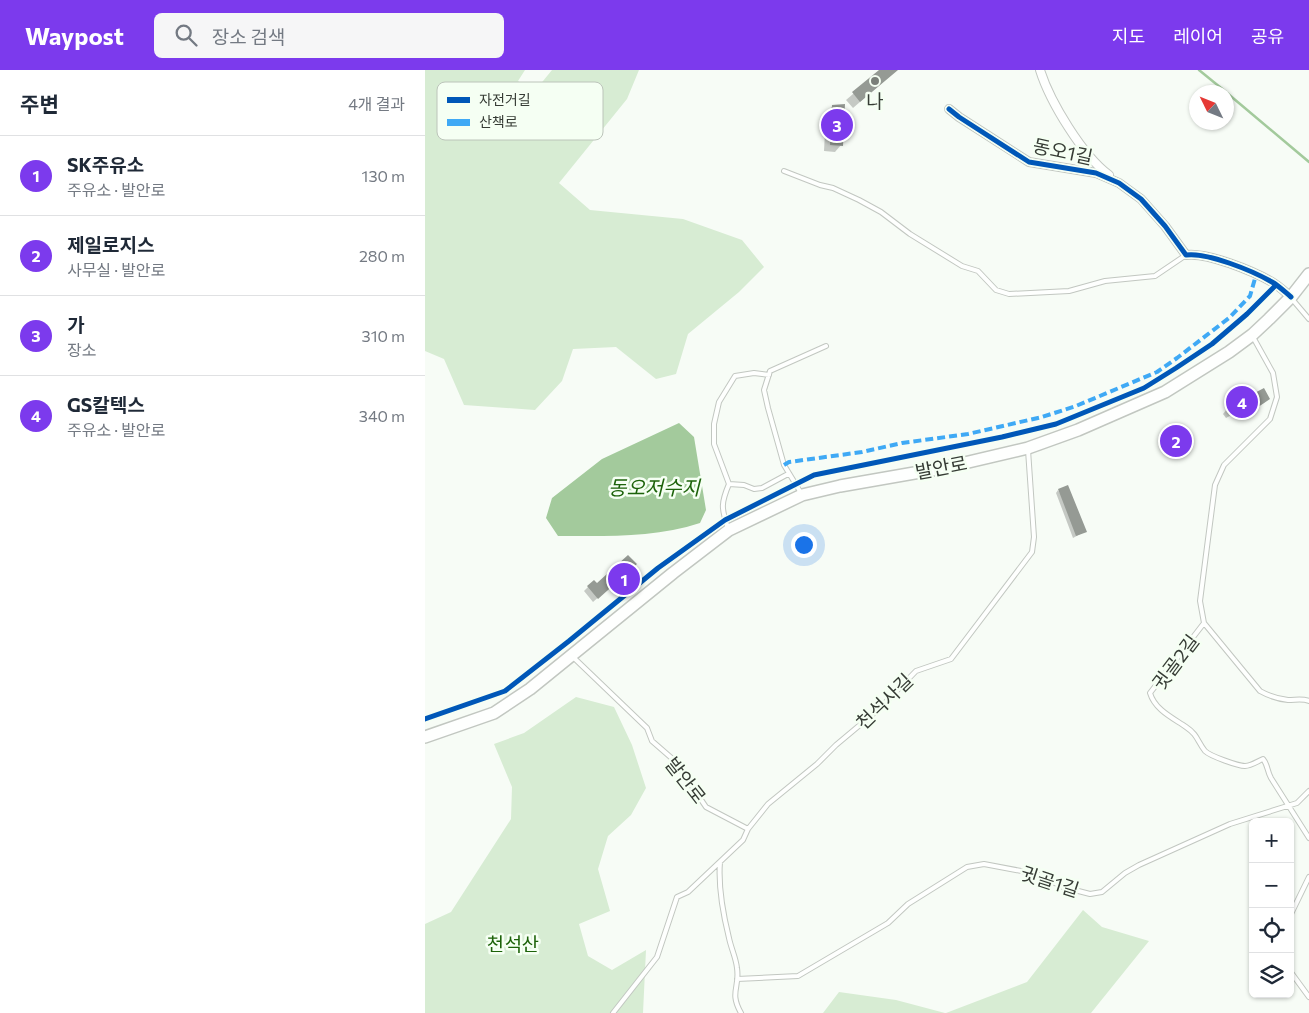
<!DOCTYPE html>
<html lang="ko">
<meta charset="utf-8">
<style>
:root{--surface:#fff;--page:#f6f6f7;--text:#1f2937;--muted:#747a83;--line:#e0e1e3;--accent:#7c3aed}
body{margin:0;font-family:Commissioner,"Noto Sans KR",sans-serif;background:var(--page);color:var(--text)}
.controls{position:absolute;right:15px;bottom:15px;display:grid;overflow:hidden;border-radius:8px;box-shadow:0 1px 4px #0004}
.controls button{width:45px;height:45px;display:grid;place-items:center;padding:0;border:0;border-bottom:1px solid var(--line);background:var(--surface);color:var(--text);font:25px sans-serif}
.compass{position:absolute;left:764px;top:15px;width:45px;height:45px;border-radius:50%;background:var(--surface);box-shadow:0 1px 4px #0004;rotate:313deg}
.you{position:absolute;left:378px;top:474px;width:18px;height:18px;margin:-12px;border:4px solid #fff;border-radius:50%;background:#1a73e8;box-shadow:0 0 0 8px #1a73e833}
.badge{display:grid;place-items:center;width:32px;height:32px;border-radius:50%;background:var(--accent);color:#fff;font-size:16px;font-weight:700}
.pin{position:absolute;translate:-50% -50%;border:2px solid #fff;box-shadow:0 1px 5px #0006}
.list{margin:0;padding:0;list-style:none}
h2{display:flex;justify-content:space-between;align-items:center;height:65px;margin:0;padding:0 20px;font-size:21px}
h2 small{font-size:16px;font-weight:400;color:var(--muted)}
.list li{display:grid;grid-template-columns:32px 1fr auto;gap:15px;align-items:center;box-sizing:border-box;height:80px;padding:0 20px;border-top:1px solid var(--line)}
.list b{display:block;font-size:19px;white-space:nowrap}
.list p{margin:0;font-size:16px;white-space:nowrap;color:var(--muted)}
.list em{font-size:16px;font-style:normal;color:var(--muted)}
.icon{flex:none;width:28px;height:28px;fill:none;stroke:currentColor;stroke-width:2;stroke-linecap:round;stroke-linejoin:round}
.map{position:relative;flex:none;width:884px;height:943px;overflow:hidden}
header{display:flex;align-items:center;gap:30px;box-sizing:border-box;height:70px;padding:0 25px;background:var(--accent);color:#fff}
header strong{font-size:24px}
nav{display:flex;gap:28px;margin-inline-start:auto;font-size:18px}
.search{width:350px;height:45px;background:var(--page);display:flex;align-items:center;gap:12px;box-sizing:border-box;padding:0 18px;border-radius:8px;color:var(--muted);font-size:19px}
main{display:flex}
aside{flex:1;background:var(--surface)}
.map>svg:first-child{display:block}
.green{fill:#d7ecd3}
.water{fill:#a3ca9c}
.shadow{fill:#0003}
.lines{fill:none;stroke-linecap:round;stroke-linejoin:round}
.stream{stroke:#a3ca9c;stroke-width:2.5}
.building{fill:#959a94}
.lane-casing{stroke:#c2c7c1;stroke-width:6}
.street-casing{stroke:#c2c7c1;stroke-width:10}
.primary-casing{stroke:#c2c7c1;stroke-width:14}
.lane{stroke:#fefffe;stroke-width:4}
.street{stroke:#fefffe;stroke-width:8}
.primary{stroke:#fefffe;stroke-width:11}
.quiet{stroke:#3fa9f5;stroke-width:4;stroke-dasharray:8 4;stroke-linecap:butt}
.cycleway-casing{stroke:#f5fff3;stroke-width:8}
.cycleway{stroke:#0057b8;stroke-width:5}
.poi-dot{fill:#7a7f79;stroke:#f5fff3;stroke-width:2}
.labels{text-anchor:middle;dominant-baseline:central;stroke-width:5;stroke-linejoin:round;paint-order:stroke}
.poi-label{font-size:19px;fill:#363c35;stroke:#f5fff3}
.street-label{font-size:19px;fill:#363c35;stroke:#f5fff3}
.park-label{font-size:19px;fill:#1c6209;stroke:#f5fff3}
.water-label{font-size:20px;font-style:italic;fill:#1d630b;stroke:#f5fff3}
.key{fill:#f5fff3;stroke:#bcc4ba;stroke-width:1}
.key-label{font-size:14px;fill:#363c35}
</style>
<header>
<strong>Waypost</strong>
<div class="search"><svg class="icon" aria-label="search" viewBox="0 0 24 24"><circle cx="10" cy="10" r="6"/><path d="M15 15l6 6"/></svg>장소 검색</div>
<nav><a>지도</a><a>레이어</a><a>공유</a></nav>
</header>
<main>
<aside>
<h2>주변<small>4개 결과</small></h2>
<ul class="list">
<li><span class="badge">1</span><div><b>SK주유소</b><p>주유소 · 발안로</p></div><em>130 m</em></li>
<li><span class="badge">2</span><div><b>제일로지스</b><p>사무실 · 발안로</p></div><em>280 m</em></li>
<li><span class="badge">3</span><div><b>가</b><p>장소</p></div><em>310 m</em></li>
<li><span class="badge">4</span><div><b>GS칼텍스</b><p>주유소 · 발안로</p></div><em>340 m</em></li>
</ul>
</aside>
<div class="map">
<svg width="884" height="943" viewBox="0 0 884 943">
<rect width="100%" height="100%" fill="#f7fcf6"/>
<path class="green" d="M0,0H100L93,11L109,22L127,0H214L202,29L134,113L165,140L258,149L317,170L339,197L314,222L263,264L251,304L231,309L191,277L148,279L137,311L110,340L39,335L19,289L0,281Z
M151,627L189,637L207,675L221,718L206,745L183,766L173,799L185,841L154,854L163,886L187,900L221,880L218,943H0V854L26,842L86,749L87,717L69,674L99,663Z
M658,840L677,857L724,871L666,943H521L602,912Z
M414,922L471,930L520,943H398Z"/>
<path class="water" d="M254,353L269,367L281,440L275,453C230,468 181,466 133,466L121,448L127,428L177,389Z"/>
<path class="shadow" d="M456,0H472L428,38L421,30Z
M408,36L416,75L410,82L399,81L401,42Z
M838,320L844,329L839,333L828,340L825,335L801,348L798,344L802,339Z
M633,420L661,461L648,468L631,423Z
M206,498L168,532L159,521L163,517L172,515Z"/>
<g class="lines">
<path class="stream" d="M774,0L801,22
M802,23L884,92"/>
</g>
<path class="building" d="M454,0H473L435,32L427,22Z
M420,34L418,76L405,75L407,35Z
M839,318L845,329L833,337L830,332L805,345L801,338Z
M643,415L662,462L651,466L633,419Z
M203,485L212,494L173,529L162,516L169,510L172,513Z"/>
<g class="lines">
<defs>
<path id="lane" d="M359,101L395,115L408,118L434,130L456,142L485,164L537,196L553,201L571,220L584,224L644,221L680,211L730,206L761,185
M867,229L884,249
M828,267L848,303L852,327L845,349L799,395L790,415L775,531L779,553L725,623C730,640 748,648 761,657C773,665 772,671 780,681C785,686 813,696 820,696C826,696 833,691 838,689C843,695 842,701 846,708L884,768
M304,414L319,415L329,419L337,418L363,404
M376,423L359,395L343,338L339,320L345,301L401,276
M303,458C296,438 296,433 304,414L289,374V354L294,332L310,306L329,303L344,305
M779,553L835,621C844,626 853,629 863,630C871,630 877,628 884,631
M148,587L222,658L227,671L250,691L281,737L323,759
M295,792C293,817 298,844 304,868C306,878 311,888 312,898C315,918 304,922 316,943
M865,846L884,807
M865,901L884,927
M312,909L373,906L463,853L483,834L542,797L559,794L612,804L638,817L665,824L677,822L700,803L714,795L805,754L872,733L884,721
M188,943L232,887L252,827L263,822L318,770L323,759L343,734L392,694L411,675L454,639L491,601L526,589L607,482L609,467L603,380"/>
<path id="street" d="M615,0C625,32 658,86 684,105
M524,39L534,47L604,92L671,103L694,113L716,129L740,156L761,185C782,182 828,201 847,212C854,216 860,222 866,227"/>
<path id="primary" d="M0,667L69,643L105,619L248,503L304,460L377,425L415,416L518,398L603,378L653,360L740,322L804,282L827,265L844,249L866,227L884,204"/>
</defs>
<use href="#lane" class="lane-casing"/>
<use href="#street" class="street-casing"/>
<use href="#primary" class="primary-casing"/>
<use href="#lane" class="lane"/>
<use href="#street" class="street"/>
<use href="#primary" class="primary"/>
<path class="quiet" d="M359,395L364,392L437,382L477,373L543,364L617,347L651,336L732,302L752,288L804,248L825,226L831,205"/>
<defs>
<path id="cycleway" d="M524,39L534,47L604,92L671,103L694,113L716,129L740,156L761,185C782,182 828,201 847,212C854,216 860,222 866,227
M0,649L80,621L144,571L233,498L300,450L389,405L577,367L631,354L719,318L751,298L787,274L822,244L851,215"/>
</defs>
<use href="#cycleway" class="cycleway-casing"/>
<use href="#cycleway" class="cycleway"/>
</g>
<circle class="poi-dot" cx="450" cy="11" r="5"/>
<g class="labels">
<g class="poi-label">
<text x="450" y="30">나</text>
</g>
<g class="street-label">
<text transform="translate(638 81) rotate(12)">동오1길</text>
<text transform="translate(516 397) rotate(-11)">발안로</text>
<text transform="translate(750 592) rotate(-53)">귓골2길</text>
<text transform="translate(459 631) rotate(-44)">천석사길</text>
<text transform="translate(261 710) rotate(52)">발안로</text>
<text transform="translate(625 811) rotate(18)">귓골1길</text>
</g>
<g class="park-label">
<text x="88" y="873">천석산</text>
</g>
<g class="water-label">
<text x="229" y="417">동오저수지</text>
</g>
</g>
<rect x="12" y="12" width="166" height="58" rx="8" class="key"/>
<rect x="22" y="27" width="23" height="6" fill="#0057b8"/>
<rect x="22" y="49" width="23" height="7" fill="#3fa9f5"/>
<g class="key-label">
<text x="54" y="35">자전거길</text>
<text x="54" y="57">산책로</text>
</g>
</svg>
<div class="controls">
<button>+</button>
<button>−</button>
<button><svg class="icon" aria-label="locate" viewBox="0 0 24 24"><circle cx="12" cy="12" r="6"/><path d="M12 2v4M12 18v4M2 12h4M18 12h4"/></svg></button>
<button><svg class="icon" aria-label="layers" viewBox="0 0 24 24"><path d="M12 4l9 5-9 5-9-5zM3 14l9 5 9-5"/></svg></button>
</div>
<svg class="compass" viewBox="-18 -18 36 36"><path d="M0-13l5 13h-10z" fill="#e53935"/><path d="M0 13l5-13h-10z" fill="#747a83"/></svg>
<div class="you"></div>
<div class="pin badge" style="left:199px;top:509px">1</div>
<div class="pin badge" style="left:751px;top:371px">2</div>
<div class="pin badge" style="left:412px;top:55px">3</div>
<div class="pin badge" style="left:817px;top:332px">4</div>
</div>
</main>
